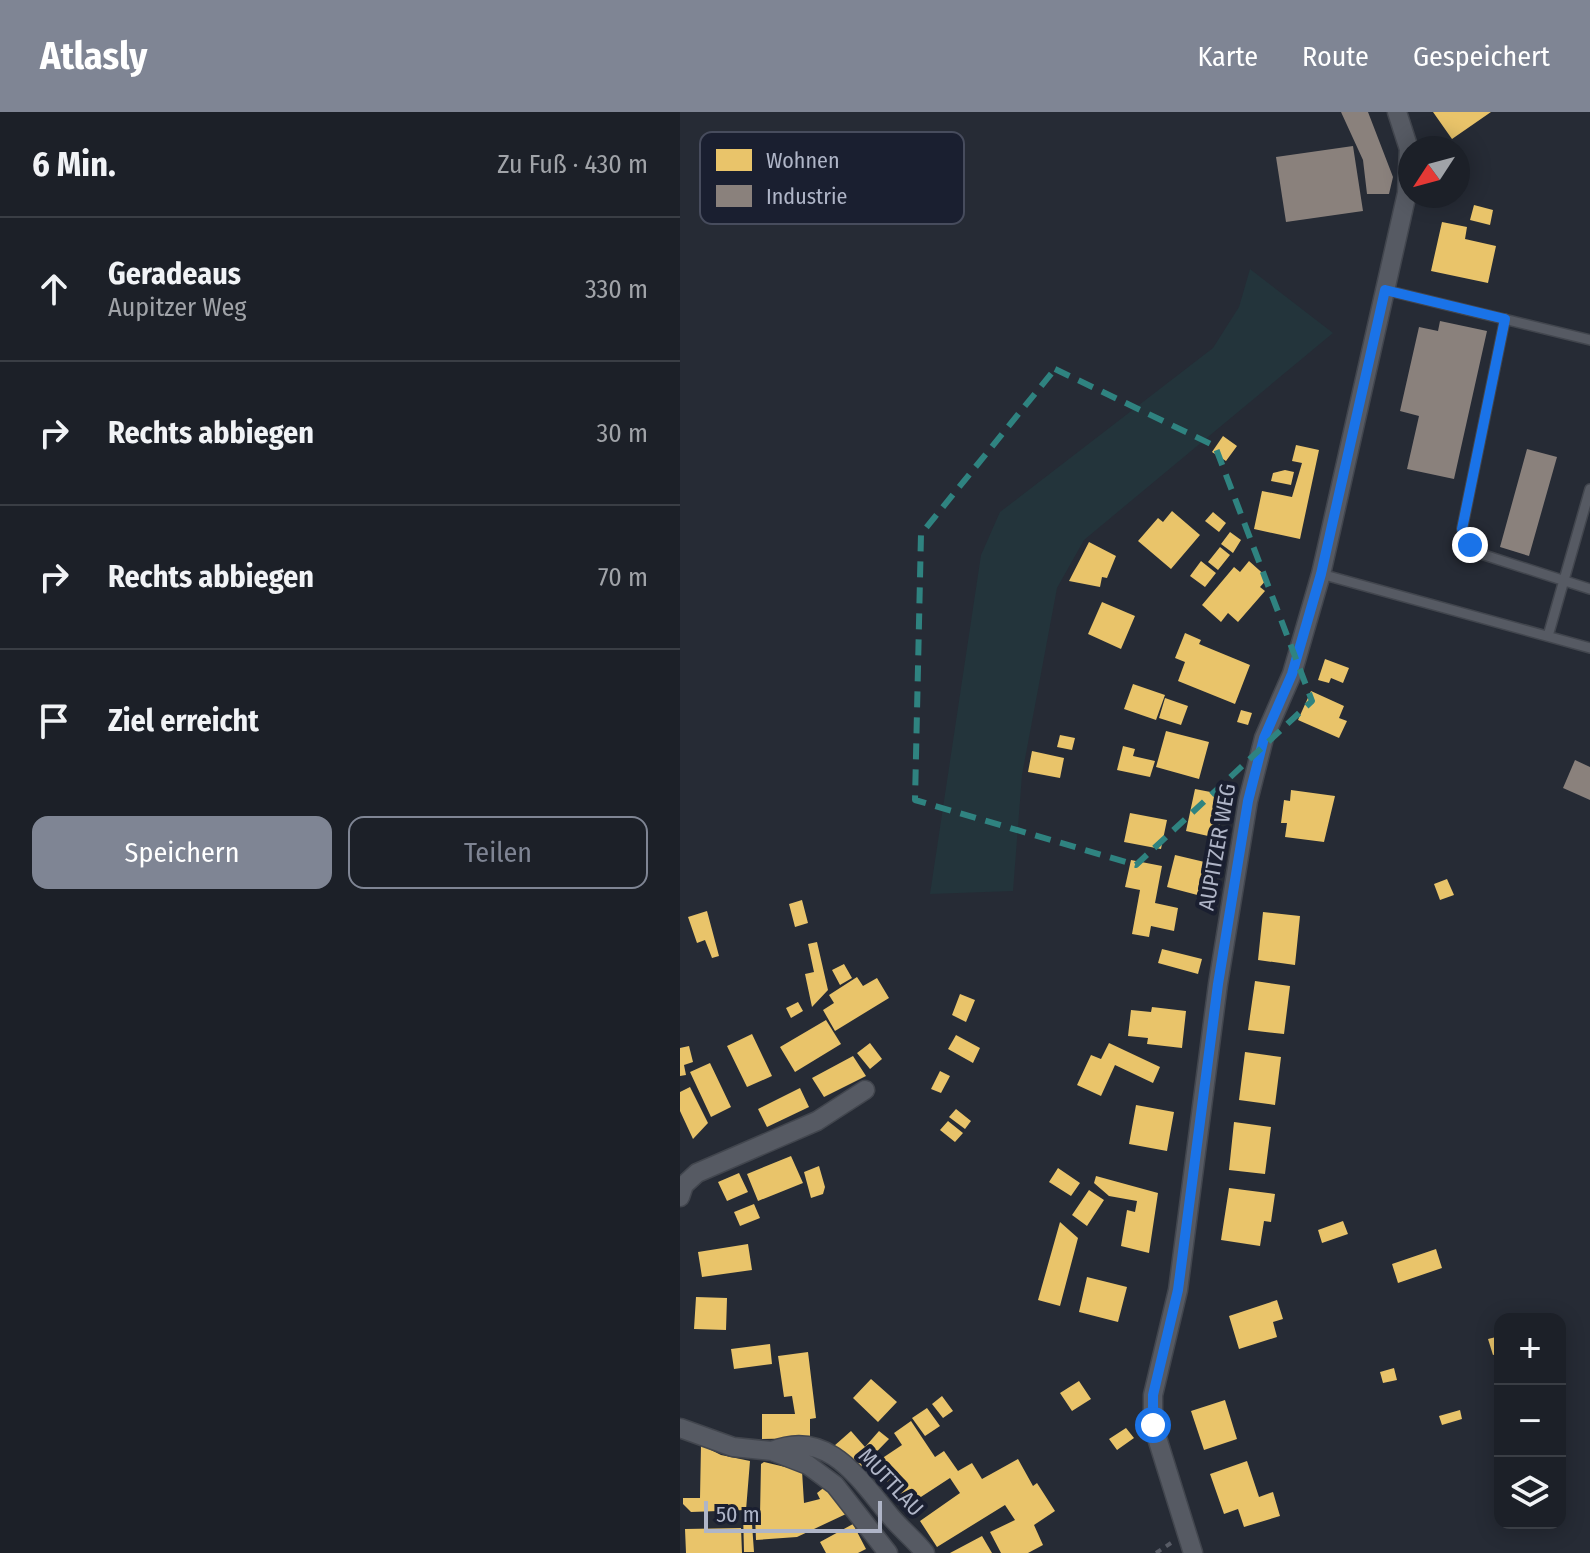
<!DOCTYPE html>
<html lang="de">
<meta charset="utf-8">
<style>
:root{--surface:#1c2028;--page:#292d34;--text:#f1f3f6;--muted:#a0a3a8;--line:#3a3e45;--accent:#7f8594}
body{margin:0;font-family:"Fira Sans Condensed",sans-serif;background:var(--page);color:var(--text)}
.controls{position:absolute;right:24px;bottom:24px;display:grid;overflow:hidden;border-radius:16px;box-shadow:0 4px 20px #0003}
.controls button{width:72px;height:72px;display:grid;place-items:center;padding:0;border:0;border-bottom:2px solid var(--line);background:var(--surface);color:var(--text);font:40px sans-serif}
.compass{position:absolute;left:718px;top:24px;width:72px;height:72px;border-radius:50%;background:var(--surface);box-shadow:0 4px 20px #0003;rotate:234deg}
.scale{position:absolute;left:24px;bottom:20px;width:178px;box-sizing:border-box;padding-left:8px;border:4px solid #afb5c7;border-top:0;font-size:22px;line-height:28px;white-space:nowrap;color:#afb5c7;-webkit-text-stroke:6px #1a1f30;paint-order:stroke}
.stop{position:absolute;width:24px;height:24px;margin:-18px;border:6px solid #1a73e8;border-radius:50%;background:#fff}
.stop.end{background:#1a73e8;border-color:#fff;box-shadow:0 2px 8px #0008}
.list{margin:0;padding:0;list-style:none}
h2{display:flex;justify-content:space-between;align-items:center;height:104px;margin:0;padding:0 32px;font-size:34px}
h2 small{font-size:26px;font-weight:400;color:var(--muted)}
.list li{display:grid;grid-template-columns:52px 1fr auto;gap:24px;align-items:center;box-sizing:border-box;height:144px;padding:0 32px;border-top:2px solid var(--line)}
.list b{display:block;font-size:30px;white-space:nowrap}
.list p{margin:0;font-size:26px;white-space:nowrap;color:var(--muted)}
.list em{font-size:26px;font-style:normal;color:var(--muted)}
.actions{display:flex;gap:16px;padding:24px 32px}
.actions a{flex:1;padding:18px 0;border:2px solid var(--accent);border-radius:16px;text-align:center;font-size:28px;color:var(--accent)}
.actions .main{background:var(--accent);color:#fff}
.icon{flex:none;width:44px;height:44px;fill:none;stroke:currentColor;stroke-width:2;stroke-linecap:round;stroke-linejoin:round}
.map{position:relative;flex:none;width:910px;height:1441px;overflow:hidden}
header{display:flex;align-items:center;gap:48px;box-sizing:border-box;height:112px;padding:0 40px;background:var(--accent);color:#fff}
header strong{font-size:38px}
nav{display:flex;gap:44px;margin-inline-start:auto;font-size:28px}
main{display:flex}
aside{flex:1;background:var(--surface)}
.map>svg:first-child{display:block}
.green{fill:#23343b}
.homes{fill:#e9c46a}
.industry{fill:#8a817c}
.lines{fill:none;stroke-linecap:round;stroke-linejoin:round}
.lane-casing{stroke:#42464e;stroke-width:12}
.street-casing{stroke:#42464e;stroke-width:21}
.path{stroke:#585c66;stroke-width:4;stroke-dasharray:6 6;stroke-linecap:butt}
.lane{stroke:#565a63;stroke-width:9}
.street{stroke:#565a63;stroke-width:18}
.route{stroke:#1a73e8;stroke-width:10}
.marked{fill:none;stroke:#2f8380;stroke-width:6;stroke-dasharray:16 10;stroke-linejoin:round}
.labels{text-anchor:middle;dominant-baseline:central;stroke-width:8;stroke-linejoin:round;paint-order:stroke}
.street-label{font-size:22px;fill:#afb5c7;stroke:#1a1f30}
.key{fill:#1a1f30;stroke:#474c5d;stroke-width:2}
.key-label{font-size:22px;fill:#afb5c7}
</style>
<header>
<strong>Atlasly</strong>
<nav><a>Karte</a><a>Route</a><a>Gespeichert</a></nav>
</header>
<main>
<aside>
<h2>6 Min.<small>Zu Fuß · 430 m</small></h2>
<ul class="list">
<li><svg class="icon" aria-label="ahead" viewBox="0 0 24 24"><path d="M12 20V5M6 11l6-6 6 6"/></svg><div><b>Geradeaus</b><p>Aupitzer Weg</p></div><em>330 m</em></li>
<li><svg class="icon" aria-label="right" viewBox="0 0 24 24"><path d="M7 20v-9h11M14 6l5 5-5 5"/></svg><div><b>Rechts abbiegen</b></div><em>30 m</em></li>
<li><svg class="icon" aria-label="right" viewBox="0 0 24 24"><path d="M7 20v-9h11M14 6l5 5-5 5"/></svg><div><b>Rechts abbiegen</b></div><em>70 m</em></li>
<li><svg class="icon" aria-label="arrive" viewBox="0 0 24 24"><path d="M6 21V4h12l-3 4 3 4H6"/></svg><div><b>Ziel erreicht</b></div></li>
</ul>
<div class="actions"><a class="main">Speichern</a><a>Teilen</a></div>
</aside>
<div class="map">
<svg width="910" height="1441" viewBox="0 0 910 1441">
<rect width="100%" height="100%" fill="#262b35"/>
<path class="green" d="M570,157L653,221L404,428L377,476L342,663L333,779L250,782L301,443L320,400L533,236L559,195Z"/>
<path class="homes" d="M753,0H811L772,27Z
M794,93L813,98L810,113L790,108Z
M762,110L787,115L785,127L816,134L808,171L751,159Z
M543,324L557,334L546,349L532,340Z
M616,333L639,338L620,427L574,417L582,379L612,385L622,351L612,349Z
M605,358L614,360L611,373L591,369L593,361Z
M492,399L520,423L491,457L458,429L478,406L483,410Z
M533,400L546,411L539,420L525,409Z
M550,420L561,428L553,441L541,432Z
M409,430L436,444L427,466L422,465L420,475L389,469Z
M540,435L550,443L538,458L528,450Z
M521,449L536,461L525,475L510,464Z
M569,449L588,466L580,475L585,479L558,510L548,501L541,510L522,493L554,455L560,460Z
M422,490L455,504L441,537L408,522Z
M505,521L521,528L519,532L570,553L555,592L498,569L505,550L495,546Z
M645,547L669,556L663,571L651,566L649,571L638,568Z
M453,572L485,583L476,608L444,597Z
M631,579L664,594L659,606L667,609L659,626L618,608Z
M485,586L508,594L501,613L479,606Z
M561,598L572,601L568,613L557,610Z
M486,619L529,630L519,667L476,655Z
M380,623L395,626L392,638L377,635Z
M443,634L455,637L453,644L475,649L470,665L437,658Z
M352,639L384,646L380,666L348,660Z
M515,677L546,683L537,726L506,719Z
M611,678L655,684L644,730L605,725L607,711H601L604,688L610,689Z
M450,701L487,708L481,737L444,730Z
M495,743L533,752L525,785L487,775Z
M451,748L482,754L475,791L498,796L494,819L471,814L469,825L452,822L460,778L445,775Z
M767,767L774,783L760,788L754,772Z
M122,788L128,811L115,815L109,792Z
M27,799L39,844L32,846L25,828L17,831L8,805Z
M583,800L620,804L615,853L578,848Z
M137,830L148,878L132,895L125,862L134,860L128,832Z
M482,837L522,847L518,862L478,851Z
M164,852L172,866L160,873L152,858Z
M177,865L183,874L197,866L209,886L155,919L143,898L154,891L149,883Z
M575,869L610,874L604,922L568,918Z
M280,882L295,888L286,910L272,903Z
M118,890L123,899L111,906L106,896Z
M472,895L506,899L502,936L467,932L468,926L448,924L451,898L471,900Z
M146,908L161,932L115,960L100,935Z
M72,922L92,964L67,975L47,934Z
M276,923L300,936L293,951L268,937Z
M190,931L202,947L190,957L177,941Z
M429,931L480,955L473,971L435,953L421,984L397,973L411,943L421,947Z
M9,934L13,950L4,953L6,963L0,964V936Z
M565,940L601,945L595,993L559,988Z
M173,944L186,964L144,985L132,966Z
M30,951L51,995L31,1005L10,960Z
M260,959L270,964L261,981L251,977Z
M10,975L28,1011L13,1027L0,999V980Z
M120,976L129,995L87,1015L78,997Z
M456,993L494,1000L487,1039L449,1032Z
M276,997L291,1009L285,1017L269,1005Z
M268,1009L283,1021L275,1030L260,1018Z
M554,1010L591,1015L585,1062L549,1058Z
M111,1044L123,1071L78,1089L67,1062Z
M139,1054L145,1075L143,1082L131,1086L124,1060Z
M378,1056L400,1071L391,1084L369,1070Z
M59,1061L68,1080L47,1089L38,1070Z
M416,1064L478,1081L469,1141L441,1134L447,1098L455,1100L457,1089L429,1084L414,1071Z
M549,1076L595,1082L591,1110L584,1109L580,1134L541,1128Z
M409,1078L424,1088L407,1114L392,1103Z
M74,1092L80,1106L60,1114L54,1100Z
M663,1109L668,1122L642,1131L638,1118Z
M380,1110L398,1126L380,1194L358,1188Z
M68,1132L72,1158L22,1165L18,1140Z
M756,1137L762,1156L718,1171L712,1152Z
M407,1165L447,1175L438,1210L399,1200Z
M16,1185L47,1186L46,1218L14,1217Z
M597,1188L603,1207L593,1210L597,1225L559,1237L549,1204Z
M820,1224V1241L813,1243L808,1227Z
M90,1232L92,1252L54,1257L51,1237Z
M128,1240L136,1306L130,1307V1326L82,1327V1302H115L112,1284L104,1285L98,1244Z
M714,1256L717,1268L703,1271L700,1260Z
M191,1267L217,1290L198,1310L173,1286Z
M399,1269L411,1287L392,1299L380,1281Z
M262,1284L273,1299L263,1306L252,1292Z
M545,1288L557,1327L524,1338L511,1299Z
M247,1296L260,1314L245,1324L232,1306Z
M780,1298L782,1307L762,1313L759,1304Z
M231,1309L255,1345L264,1339L278,1359L292,1351L302,1367L338,1347L353,1374L357,1371L375,1399L354,1413L363,1433L348,1441H321L310,1420L335,1408L325,1393L257,1435L240,1409L280,1381L270,1366L224,1396L195,1351L222,1333L214,1321Z
M446,1316L454,1326L437,1338L429,1327Z
M171,1319L185,1335L199,1319L209,1327L177,1360L154,1334Z
M21,1333L41,1343L70,1349L66,1398L11,1400L3,1392V1386H20Z
M567,1349L579,1385L593,1380L600,1404L564,1415L558,1397L544,1402L530,1362Z
M84,1350L122,1359L124,1391L140,1387L137,1381L146,1374L166,1402L117,1425L76,1428L75,1403H80L81,1352Z
M71,1398L74,1440H64L63,1399Z
M173,1412L186,1437L178,1441H146L140,1430Z
M61,1416L62,1441H6L5,1417Z
M302,1424L312,1441H270Z"/>
<path class="industry" d="M661,0H688L713,65L709,82H687L683,48Z
M673,34L683,99L606,110L596,45Z
M760,209L807,219L774,367L727,357L739,304L720,299L739,215L758,219Z
M847,337L877,345L849,444L820,435Z
M895,648L910,655V688L883,676Z"/>
<g class="lines">
<defs>
<path id="lane" d="M705,178L910,228
M825,207L782,417L790,433L801,442L910,477
M641,462L910,536
M868,524L910,377"/>
<path id="street" d="M0,1085L4,1073L17,1061L137,1009L185,978
M0,1316L53,1335L92,1339L128,1353L155,1373L208,1441
M92,1339C148,1316 179,1367 211,1405C222,1418 235,1428 245,1441
M513,1441L473,1313V1283L498,1178L538,872L568,689L584,626L612,562L641,462L727,81L729,37L717,0"/>
</defs>
<use href="#lane" class="lane-casing"/>
<use href="#street" class="street-casing"/>
<path class="path" d="M476,1441L491,1431"/>
<use href="#lane" class="lane"/>
<use href="#street" class="street"/>
</g>
<g class="lines">
<path class="route" d="M473,1313V1283L498,1178L538,872L568,689L584,626L612,562L641,462L705,178L825,207L782,417L790,433"/>
</g>
<path class="marked" d="M375,257L535,334L632,589L456,753L235,688L241,422Z"/>
<g class="labels">
<g class="street-label">
<text transform="translate(537 735) rotate(-80)">AUPITZER WEG</text>
<text transform="translate(211 1370) rotate(47)">MUTTLAU</text>
</g>
</g>
<rect x="20" y="20" width="264" height="92" rx="12" class="key"/>
<rect x="36" y="37" width="36" height="22" fill="#e9c46a"/>
<rect x="36" y="73" width="36" height="22" fill="#8a817c"/>
<g class="key-label">
<text x="86" y="56">Wohnen</text>
<text x="86" y="92">Industrie</text>
</g>
</svg>
<div class="controls">
<button>+</button>
<button>−</button>
<button><svg class="icon" aria-label="layers" viewBox="0 0 24 24"><path d="M12 4l9 5-9 5-9-5zM3 14l9 5 9-5"/></svg></button>
</div>
<svg class="compass" viewBox="-18 -18 36 36"><path d="M0-13l5 13h-10z" fill="#e53935"/><path d="M0 13l5-13h-10z" fill="#a0a3a8"/></svg>
<div class="scale">50 m</div>
<div class="stop" style="left:473px;top:1313px"></div>
<div class="stop end" style="left:790px;top:433px"></div>
</div>
</main>
